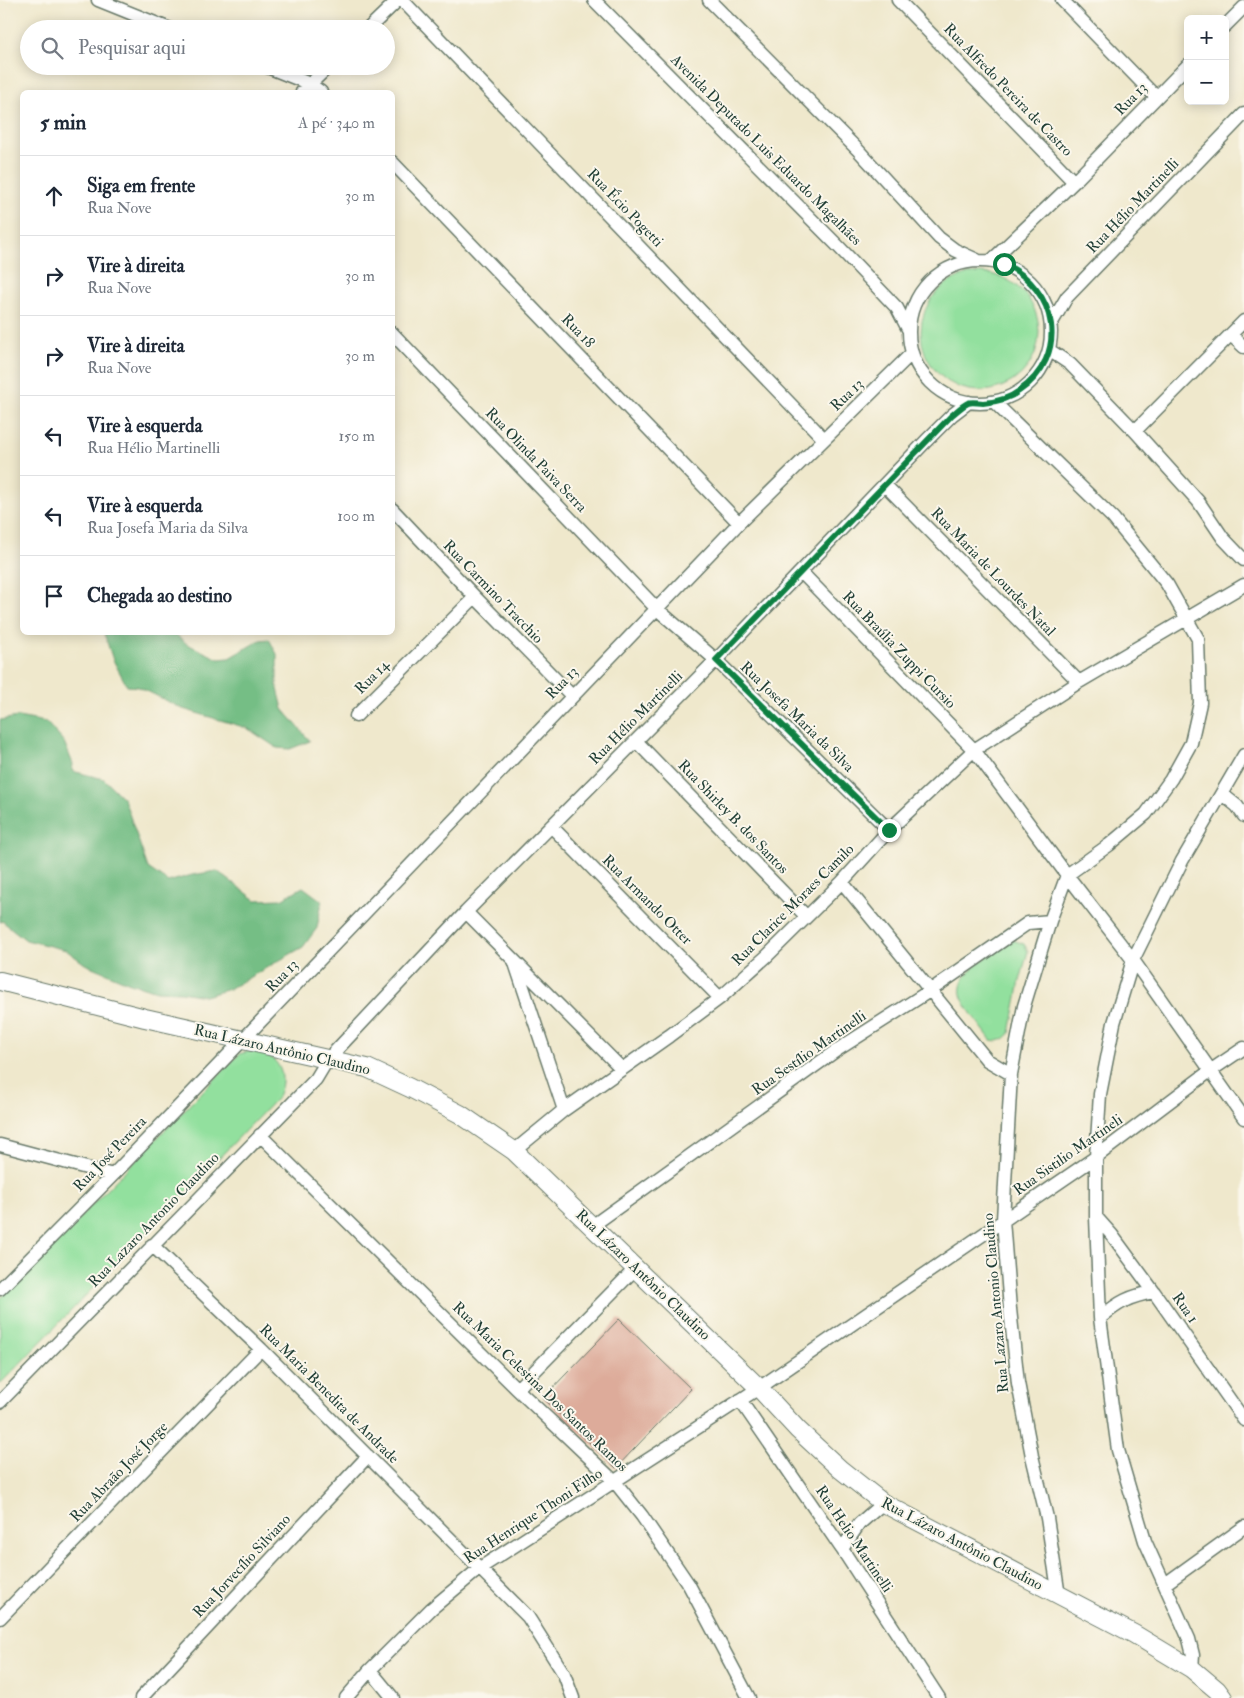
<!DOCTYPE html>
<html lang="pt">
<meta charset="utf-8">
<style>
:root{--surface:#fff;--page:#f6f6f7;--text:#1f2937;--muted:#747a83;--line:#e0e1e3}
body{margin:0;font-family:"IM FELL Double Pica",serif;background:var(--page);color:var(--text)}
.controls{position:absolute;right:15px;top:15px;display:grid;overflow:hidden;border-radius:8px;box-shadow:0 2px 12px #0003}
.controls button{width:45px;height:45px;display:grid;place-items:center;padding:0;border:0;border-bottom:1px solid var(--line);background:var(--surface);color:var(--text);font:25px sans-serif}
.stop{position:absolute;width:15px;height:15px;margin:-11px;border:4px solid #0b8043;border-radius:50%;background:#fff}
.stop.end{background:#0b8043;border-color:#fff;box-shadow:0 1px 5px #0008}
.list{margin:0;padding:0;list-style:none}
h2{display:flex;justify-content:space-between;align-items:center;height:65px;margin:0;padding:0 20px;font-size:21px}
h2 small{font-size:16px;font-weight:400;color:var(--muted)}
.list li{display:grid;grid-template-columns:32px 1fr auto;gap:15px;align-items:center;box-sizing:border-box;height:80px;padding:0 20px;border-top:1px solid var(--line)}
.list b{display:block;font-size:19px;white-space:nowrap}
.list p{margin:0;font-size:16px;white-space:nowrap;color:var(--muted)}
.list em{font-size:16px;font-style:normal;color:var(--muted)}
.icon{flex:none;width:28px;height:28px;fill:none;stroke:currentColor;stroke-width:2;stroke-linecap:round;stroke-linejoin:round}
.map{position:relative;flex:none;width:1244px;height:1698px;overflow:hidden}
.search{position:absolute;background:var(--surface);box-shadow:0 2px 12px #0003;left:20px;top:20px;width:375px;height:55px;display:flex;align-items:center;gap:12px;box-sizing:border-box;padding:0 18px;border-radius:28px;color:var(--muted);font-size:19px}
.panel{position:absolute;background:var(--surface);box-shadow:0 2px 12px #0003;left:20px;top:90px;width:375px;height:545px;border-radius:8px}
.map>svg:first-child{display:block}
.green{fill:#92e09e;stroke:#588e69}
.forest{fill:#75be85;stroke:#4a7e5c}
.building{fill:#ddab9a}
.lines{fill:none;stroke-linecap:round;stroke-linejoin:round}
.minor-casing{stroke:#687969;stroke-width:15}
.secondary-casing{stroke:#687969;stroke-width:20}
.minor{stroke:#fff;stroke-width:12}
.secondary{stroke:#fff;stroke-width:18}
.route{stroke:#0b8043;stroke-width:6}
.labels{text-anchor:middle;dominant-baseline:central;stroke-width:4;stroke-linejoin:round;paint-order:stroke}
.street-label{font-size:15px;fill:#1f3d34;stroke:#fbf7ec}
</style>
<div class="map">
<svg width="1244" height="1698" viewBox="0 0 1244 1698">
<rect width="100%" height="100%" fill="#fbf7ec"/>
<filter id="ink" filterUnits="userSpaceOnUse"><feTurbulence type="fractalNoise" baseFrequency=".02" numOctaves="2"/><feDisplacementMap in="SourceGraphic" scale="10" xChannelSelector="R" yChannelSelector="G"/><feConvolveMatrix kernelMatrix="1 2 1 2 8 2 1 2 1" color-interpolation-filters="sRGB"/></filter>
<filter id="wash" filterUnits="userSpaceOnUse"><feTurbulence type="fractalNoise" baseFrequency=".0096" numOctaves="4" result="noise"/><feDisplacementMap in="SourceGraphic" scale="20" xChannelSelector="R" yChannelSelector="G"/><feGaussianBlur stdDeviation="1.12" result="paint"/><feColorMatrix in="noise" values="0 0 0 0 0 0 0 0 0 0 0 0 0 0 0 0 0 1.4 0 .05"/><feComposite in="paint" operator="in"/></filter>
<g filter="url(#wash)">
<rect width="100%" height="100%" fill="#efe8cc"/>
<path class="green" d="M921 332a59 59 0 1 1 118 0a59 59 0 1 1-118 0Z
M1013,940L1024,944L1028,951L1020,981L1010,1033C1005,1040 999,1042 991,1040C982,1027 969,1013 962,998C952,973 996,952 1013,940Z
M254,1050C279,1055 289,1076 277,1098L0,1384V1299L239,1054Z"/>
<path class="forest" d="M104,633H174L187,644L219,659L229,658L260,640L269,639L277,654V685L283,709L310,741L290,749L277,748L247,728L183,709L139,687L127,686L113,660Z
M18,717L46,722L64,742L73,764L72,771L104,779L124,799L148,868L168,882L192,875L217,871L256,900L281,899L303,887L322,901L317,928L303,947L229,989L205,996L181,992L157,991L130,983L85,964L66,950L26,940L2,921L0,922V720Z"/>
<g id="blocks">
<path class="building" d="M619,1319L691,1389L616,1468L543,1398Z"/>
</g>
</g>
<g filter="url(#ink)">
<use href="#blocks" fill-opacity="0" stroke="#687969" stroke-width="1"/>
<g class="lines">
<defs>
<path id="minor" d="M98,0L170,29
M402,0L824,439
M594,0L838,246L897,308L908,329
M709,0L857,149L939,238L955,250L977,260
M898,0L1074,182
M1062,0L1156,97
M1225,26L1244,7
M368,29L398,0
M265,66L310,84L321,92
M302,92L329,66
M392,162L739,523
M909 332a71 71 0 1 1 142 0a71 71 0 1 1-142 0Z
M991,261L1074,182L1188,65
M1051,324L1067,297L1244,114
M392,333L657,609L716,660L889,830
M1231,335L1244,347
M1049,350L1070,364L1135,431L1198,501L1223,538L1244,560
M994,402L1113,518L1167,584L1198,639L1200,703L1191,743L1171,779L1146,814L1109,845L1067,875L1050,921L1024,1006L1011,1074L1003,1220L1010,1309L1018,1383L1032,1456L1047,1518L1059,1596
M1135,431L1244,321
M885,485L1079,682
M392,509L475,597L572,696
M801,572L974,750L1067,875L1133,960L1244,1118
M356,716L475,597
M636,741L806,916
M1222,794L1237,806L1244,816
M551,826L720,998
M842,882L987,1060L1011,1074
M466,912L622,1069
M515,963L564,1110
M260,1135L517,1389L615,1482L642,1516L689,1585L749,1698
M0,1145L113,1175
M514,1151L564,1110L669,1036L720,998L767,956L842,882L889,830L974,750L1079,682L1244,585
M1096,1217L1112,1235L1154,1292L1244,1420
M592,1226L837,1050L931,990L1028,923L1050,921
M152,1245L261,1349L528,1617L564,1674L573,1698
M0,1289L113,1175L739,523L911,354
M1100,1318C1119,1302 1130,1296 1154,1292
M517,1389L636,1268
M740,1400L842,1549L939,1698
M0,1402L316,1079L328,1059L466,912L716,660L927,440L952,415L969,402
M842,1549L859,1524L883,1503
M1165,1584L1244,1527
M0,1618L261,1349
M1192,1669L1193,1655L1189,1639L1145,1541L1118,1450L1100,1318L1096,1217V1157L1100,1094L1114,1023L1133,960L1182,861L1244,755
M370,1670L393,1698
M141,1698L368,1456
M346,1698L370,1670L431,1609L480,1568L759,1388L1096,1157L1210,1071L1244,1048"/>
<path id="secondary" d="M0,981L145,1018L367,1068L410,1088L460,1114L514,1151L759,1388L798,1430L840,1469L883,1503L1134,1634L1192,1669L1217,1690L1223,1698"/>
</defs>
<use href="#minor" class="minor-casing"/>
<use href="#secondary" class="secondary-casing"/>
<use href="#minor" class="minor"/>
<use href="#secondary" class="secondary"/>
</g>
</g>
<g class="lines" filter="url(#ink)">
<path class="route" d="M889,830L716,660L952,415C957,411 962,406 968,403C972,401 978,403 983,403C995,402 1009,399 1019,391C1070,356 1058,289 1004,264"/>
</g>
<g class="labels">
<g class="street-label">
<text transform="translate(1008 90) rotate(46)">Rua Alfredo Pereira de Castro</text>
<text transform="translate(1131 99) rotate(-46)">Rua 13</text>
<text transform="translate(766 150) rotate(45)">Avenida Deputado Luis Eduardo Magalhães</text>
<text transform="translate(1133 206) rotate(-46)">Rua Hélio Martinelli</text>
<text transform="translate(625 208) rotate(46)">Rua Écio Pogetti</text>
<text transform="translate(578 331) rotate(46)">Rua 18</text>
<text transform="translate(847 395) rotate(-44)">Rua 13</text>
<text transform="translate(536 460) rotate(46)">Rua Olinda Paiva Serra</text>
<text transform="translate(993 572) rotate(46)">Rua Maria de Lourdes Natal</text>
<text transform="translate(493 592) rotate(46)">Rua Carmino Tracchio</text>
<text transform="translate(899 650) rotate(46)">Rua Braúlia Zuppi Cursio</text>
<text transform="translate(372 677) rotate(-45)">Rua 14</text>
<text transform="translate(562 683) rotate(-46)">Rua 13</text>
<text transform="translate(797 717) rotate(44)">Rua Josefa Maria da Silva</text>
<text transform="translate(636 718) rotate(-45)">Rua Hélio Martinelli</text>
<text transform="translate(733 817) rotate(46)">Rua Shirley B. dos Santos</text>
<text transform="translate(647 900) rotate(45)">Rua Armando Otter</text>
<text transform="translate(793 905) rotate(-45)">Rua Clarice Moraes Camilo</text>
<text transform="translate(282 976) rotate(-46)">Rua 13</text>
<text transform="translate(282 1050) rotate(13)">Rua Lázaro Antônio Claudino</text>
<text transform="translate(809 1053) rotate(-35)">Rua Sestílio Martinelli</text>
<text transform="translate(110 1154) rotate(-46)">Rua José Pereira</text>
<text transform="translate(1068 1155) rotate(-35)">Rua Sistilio Martineli</text>
<text transform="translate(154 1220) rotate(-46)">Rua Lazaro Antonio Claudino</text>
<text transform="translate(643 1275) rotate(44)">Rua Lázaro Antônio Claudino</text>
<text transform="translate(996 1303) rotate(-95)">Rua Lazaro Antonio Claudino</text>
<text transform="translate(1185 1308) rotate(55)">Rua 1</text>
<text transform="translate(540 1387) rotate(44)">Rua Maria Celestina Dos Santos Ramos</text>
<text transform="translate(329 1394) rotate(45)">Rua Maria Benedita de Andrade</text>
<text transform="translate(119 1472) rotate(-46)">Rua Abraão José Jorge</text>
<text transform="translate(533 1516) rotate(-33)">Rua Henrique Thoni Filho</text>
<text transform="translate(854 1539) rotate(56)">Rua Helio Martinelli</text>
<text transform="translate(962 1544) rotate(28)">Rua Lázaro Antônio Claudino</text>
<text transform="translate(242 1566) rotate(-47)">Rua Jorvecílio Silviano</text>
</g>
</g>
</svg>
<div class="controls">
<button>+</button>
<button>−</button>
</div>
<div class="stop" style="left:1004px;top:264px"></div>
<div class="stop end" style="left:889px;top:830px"></div>
<div class="search"><svg class="icon" aria-label="search" viewBox="0 0 24 24"><circle cx="10" cy="10" r="6"/><path d="M15 15l6 6"/></svg>Pesquisar aqui</div>
<section class="panel">
<h2>5 min<small>A pé · 340 m</small></h2>
<ul class="list">
<li><svg class="icon" aria-label="ahead" viewBox="0 0 24 24"><path d="M12 20V5M6 11l6-6 6 6"/></svg><div><b>Siga em frente</b><p>Rua Nove</p></div><em>30 m</em></li>
<li><svg class="icon" aria-label="right" viewBox="0 0 24 24"><path d="M7 20v-9h11M14 6l5 5-5 5"/></svg><div><b>Vire à direita</b><p>Rua Nove</p></div><em>30 m</em></li>
<li><svg class="icon" aria-label="right" viewBox="0 0 24 24"><path d="M7 20v-9h11M14 6l5 5-5 5"/></svg><div><b>Vire à direita</b><p>Rua Nove</p></div><em>30 m</em></li>
<li><svg class="icon" aria-label="left" viewBox="0 0 24 24"><path d="M17 20v-9H6M10 6l-5 5 5 5"/></svg><div><b>Vire à esquerda</b><p>Rua Hélio Martinelli</p></div><em>150 m</em></li>
<li><svg class="icon" aria-label="left" viewBox="0 0 24 24"><path d="M17 20v-9H6M10 6l-5 5 5 5"/></svg><div><b>Vire à esquerda</b><p>Rua Josefa Maria da Silva</p></div><em>100 m</em></li>
<li><svg class="icon" aria-label="arrive" viewBox="0 0 24 24"><path d="M6 21V4h12l-3 4 3 4H6"/></svg><div><b>Chegada ao destino</b></div></li>
</ul>
</section>
</div>
